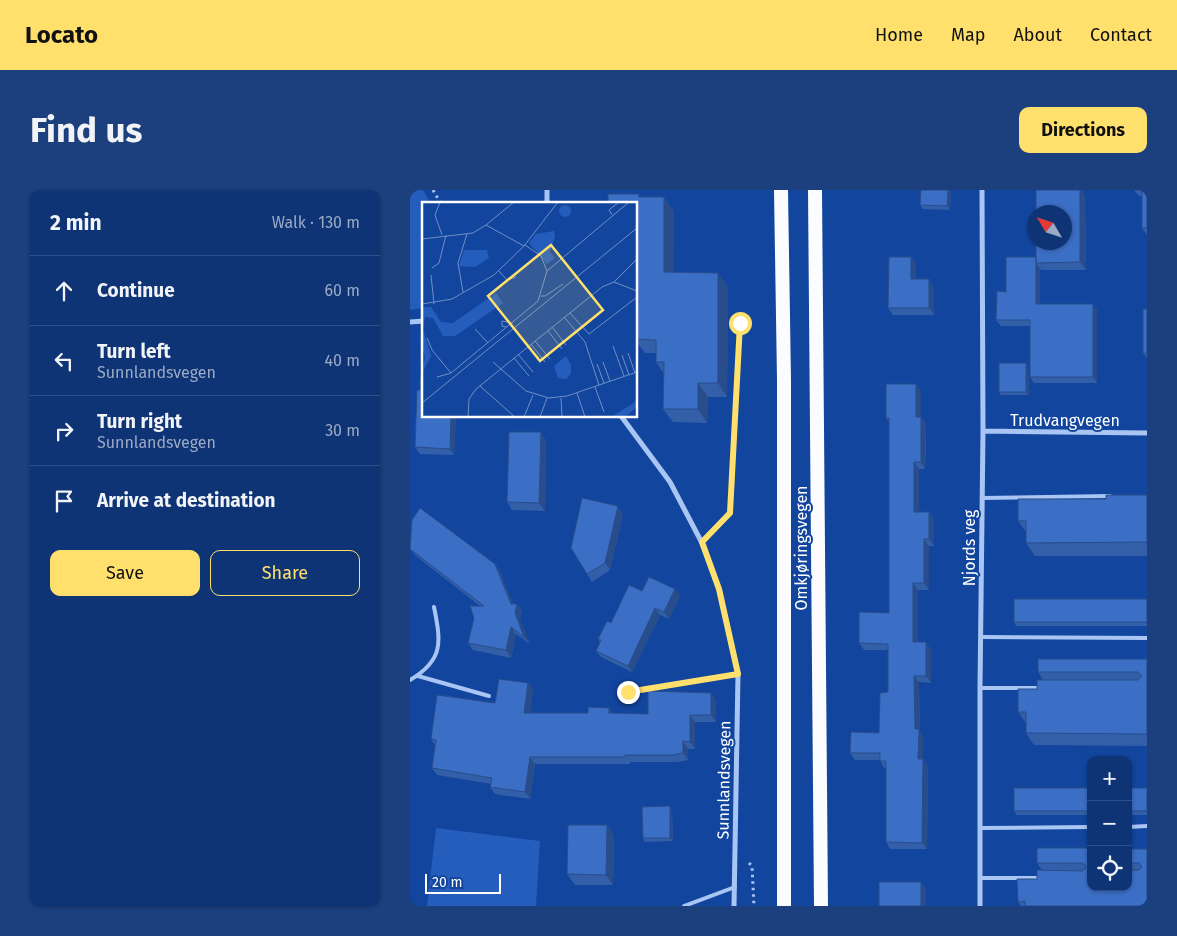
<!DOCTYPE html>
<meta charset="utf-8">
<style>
:root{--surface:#0e3476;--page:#1c3f7e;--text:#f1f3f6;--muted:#9baac5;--line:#2e4f88;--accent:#ffe06c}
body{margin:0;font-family:"Fira Sans",sans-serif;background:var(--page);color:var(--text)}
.controls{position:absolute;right:15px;bottom:15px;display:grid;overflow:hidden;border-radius:10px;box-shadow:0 1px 4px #0004}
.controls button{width:45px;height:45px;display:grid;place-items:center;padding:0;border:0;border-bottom:1px solid var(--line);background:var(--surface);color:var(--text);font:25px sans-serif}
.compass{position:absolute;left:617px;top:15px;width:45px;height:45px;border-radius:50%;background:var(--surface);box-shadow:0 1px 4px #0004;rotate:309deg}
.scale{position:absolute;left:15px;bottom:12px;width:76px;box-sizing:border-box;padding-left:5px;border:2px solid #fff;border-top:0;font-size:14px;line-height:18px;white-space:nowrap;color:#fff;-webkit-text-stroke:4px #12459e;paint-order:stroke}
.stop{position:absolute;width:15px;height:15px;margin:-11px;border:4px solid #ffe06c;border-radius:50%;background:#fff}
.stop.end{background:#ffe06c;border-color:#fff;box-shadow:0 1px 5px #0008}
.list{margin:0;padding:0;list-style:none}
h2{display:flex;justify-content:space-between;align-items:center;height:65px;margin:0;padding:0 20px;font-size:21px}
h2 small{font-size:16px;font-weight:400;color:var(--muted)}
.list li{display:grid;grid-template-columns:32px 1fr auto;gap:15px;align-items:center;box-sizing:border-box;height:70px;padding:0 20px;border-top:1px solid var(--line)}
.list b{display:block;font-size:19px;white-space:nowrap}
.list p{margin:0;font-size:16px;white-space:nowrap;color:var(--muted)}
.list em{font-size:16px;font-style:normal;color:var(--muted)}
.actions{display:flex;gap:10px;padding:15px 20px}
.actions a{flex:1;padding:11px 0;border:1px solid var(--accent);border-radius:10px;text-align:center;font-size:18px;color:var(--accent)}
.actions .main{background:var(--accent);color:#111}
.icon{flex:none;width:28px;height:28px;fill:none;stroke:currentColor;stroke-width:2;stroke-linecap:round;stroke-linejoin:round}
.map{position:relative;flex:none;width:737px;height:716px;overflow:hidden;border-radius:10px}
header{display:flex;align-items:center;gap:30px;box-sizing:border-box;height:70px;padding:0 25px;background:var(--accent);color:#111}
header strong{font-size:24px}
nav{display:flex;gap:28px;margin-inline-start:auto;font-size:18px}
.intro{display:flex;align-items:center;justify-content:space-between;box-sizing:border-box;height:120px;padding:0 30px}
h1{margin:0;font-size:35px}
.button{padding:12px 22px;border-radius:10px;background:var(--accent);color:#111;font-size:18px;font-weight:700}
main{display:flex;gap:30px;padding:0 30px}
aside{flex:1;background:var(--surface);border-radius:10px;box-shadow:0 1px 4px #0004}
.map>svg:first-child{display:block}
.green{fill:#255dbc}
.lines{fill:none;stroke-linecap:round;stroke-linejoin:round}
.path{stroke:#a9c5f4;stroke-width:3;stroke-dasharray:2.5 4;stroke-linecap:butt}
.service{stroke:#a9c5f4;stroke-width:4}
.minor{stroke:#a9c5f4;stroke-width:5}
.trunk{stroke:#fafcff;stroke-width:14}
.wall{fill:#335fa9}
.shaded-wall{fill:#294d8a}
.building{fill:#3b6ec5;stroke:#294d8a}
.route{stroke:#ffe06c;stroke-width:6}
.labels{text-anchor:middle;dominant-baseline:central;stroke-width:4;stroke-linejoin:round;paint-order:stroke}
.street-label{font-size:16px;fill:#fff;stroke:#12459e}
.inset-road{fill:none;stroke:#718fc5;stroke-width:1}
.view{fill:#ffe06c;fill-opacity:0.15;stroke:#ffe06c;stroke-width:2.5}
.inset-edge{fill:none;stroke:#fff;stroke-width:2.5}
</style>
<header>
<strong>Locato</strong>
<nav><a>Home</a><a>Map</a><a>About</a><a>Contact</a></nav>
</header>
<div class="intro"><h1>Find us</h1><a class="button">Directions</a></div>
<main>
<aside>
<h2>2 min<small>Walk · 130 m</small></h2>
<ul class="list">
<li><svg class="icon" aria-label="ahead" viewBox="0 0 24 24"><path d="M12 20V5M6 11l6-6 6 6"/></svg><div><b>Continue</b></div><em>60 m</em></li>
<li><svg class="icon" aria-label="left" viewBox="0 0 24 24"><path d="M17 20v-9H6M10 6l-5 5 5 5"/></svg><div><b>Turn left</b><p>Sunnlandsvegen</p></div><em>40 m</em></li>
<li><svg class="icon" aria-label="right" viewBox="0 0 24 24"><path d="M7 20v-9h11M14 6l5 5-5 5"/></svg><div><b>Turn right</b><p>Sunnlandsvegen</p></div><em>30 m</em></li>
<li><svg class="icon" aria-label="arrive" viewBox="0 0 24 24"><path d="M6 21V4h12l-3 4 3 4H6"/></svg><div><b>Arrive at destination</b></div></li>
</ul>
<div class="actions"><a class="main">Save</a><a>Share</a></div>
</aside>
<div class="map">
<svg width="737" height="716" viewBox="0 0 737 716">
<rect width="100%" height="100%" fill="#12459e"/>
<path class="green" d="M0,0H13L21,14H14V118L0,120Z
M26,638L130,651L126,716H17Z"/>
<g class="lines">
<path class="path" d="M23,0L31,14
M339,673L342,676L344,716"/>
<path class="service" d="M572,308L700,306
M292,353L320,323L330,133
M571,447L737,448
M8,486L79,506
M0,490C34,470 31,452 24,417
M570,498H632
M218,502L328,484
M718,637L737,636
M571,638L681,637
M570,688H631
M274,716L325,697"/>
<path class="minor" d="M137,14V0
M0,132L14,131
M211,226L260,292L292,353L309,399L328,484L324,716
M573,241L737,243
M570,716V498L573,241L572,0"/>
<path class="trunk" d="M371,0L374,190V716
M405,0L411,716"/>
</g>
<path class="wall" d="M511,0H541L540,20L513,19L510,15Z
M626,0H671L675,6L676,80H632L630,79V114H683L687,120V193H624L620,187V136H591L586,130L596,102L626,67Z
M724,0H737V45L732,38V6H729Z
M232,7L264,21L263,83L318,96L317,207H298L297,233L263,232L253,219L254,184L246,172V163H235L226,151V14Z
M501,67L506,74V89L524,97V125H483L478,118Z
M737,119V168L733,163Z
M616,173L618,177L619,205H591L589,202Z
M511,201V227L516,233V261L515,279H509V322H519L524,328V356H519V400H508V452L521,459V493L509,492L510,541L513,546V569L518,576L517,659H480L476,652V578H474L470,570H445L440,563L469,543L478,502V460H454L449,453L479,423V232L476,228Z
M14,226H46L44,265L10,264L5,257Z
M136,250L135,321L102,320L97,312Z
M737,305V366H625L616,353V342L608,331L696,309Z
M213,324L200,380L182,392L177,384Z
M0,359L85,374L90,381L103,414H107L112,421L110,430L120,454L106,444L101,468L63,460L58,453L70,416L6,366Z
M232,401L270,406L259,429L250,425L222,482L191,467L186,461L190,452L188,449L201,433Z
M737,409V436H606L604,432Z
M737,469V556L624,555L616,543V533L608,522L627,499L633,490L628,482Z
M118,493L123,500L120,523H178L199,518L204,524H238L306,510V532H285V559H278V570L268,572H220V574H125L120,609L85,604L80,597L81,594L27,585L22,578L25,555L21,549L85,513Z
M681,598V625H607L604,621Z
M718,598H737V625H718Z
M262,620L263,651L235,652L233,648Z
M197,635L204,646L203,695H165L157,684Z
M681,658L718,697V659H737V716H611L608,712L627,689L632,680L627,673Z"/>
<path class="shaded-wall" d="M538,0H541L540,20L537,16Z
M670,0H671L675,6L676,80L670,72Z
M254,7L264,21L263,96L254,82Z
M501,67L506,74V97L501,89Z
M626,67V73L630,79V120L626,114Z
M308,83L318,96L317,207L308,193Z
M519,89L524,97V125L519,118Z
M683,114L687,120V193L683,187Z
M616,173L618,177L619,205L616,202Z
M288,193L298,207L297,233L288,219Z
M506,194L511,201V233L506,227Z
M41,226H46L44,265L40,259Z
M511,227L516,233L515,279L511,272Z
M131,242L136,250L135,321L129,313Z
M504,272L509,279V328L504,322Z
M208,316L213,324L200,380L195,373Z
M519,322L524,328V356L519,349Z
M514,349L519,356V400L514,393Z
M85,374L90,381L105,419L107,414L112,421L110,430L120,454L114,447Z
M503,393L508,400V459L503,452Z
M265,399L270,406L259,429L254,422Z
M245,418L250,425L222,482L218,476Z
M101,437L106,444L101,468L96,460Z
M516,452L521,459V493L516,486Z
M504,486L509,492L510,541L513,546V569L518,576L517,659L512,653L508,569L505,539Z
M118,493L123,500L119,531L114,523Z
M301,503L306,510V532L301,525Z
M199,518L204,525L199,523Z
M280,525L285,532V559L280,552Z
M273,551L278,559V570L273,563Z
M120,567L125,574L120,609L115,602Z
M260,616L262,620L263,651L260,648Z
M197,635L204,646L203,695L196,685Z
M511,692L516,699V716H511Z"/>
<path class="building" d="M511,0H538L537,16L510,15Z
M626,0H670V72L626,73V52H654V22H626Z
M732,0H737V38H732Z
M198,4H229V7H254V82L308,83V193H288V219H253L254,172H246V150L226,149V14H198Z
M479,67H501V89H519V118H478Z
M596,67H626V114H683V187H620V130H586L587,101L596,102Z
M733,119H737V163H733Z
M589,173H616V202H589Z
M10,188H14V226H41L40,259L5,257L7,200H10Z
M476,194H506V227H511V272H504V322H519V349H514V393H503V452H516V486H504L505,539H509L508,569H513L512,653L476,652V571H470V563H440L441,542L469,543L470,503L478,502V454L449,453V422L479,423V228H476Z
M99,242H131L129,313L97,312Z
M696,305H737V352L616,353V331H608V309H696Z
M172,308L208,316L195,373L177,384L161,358Z
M10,318L85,374L101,414H107L105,423L114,447L101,437L96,460L58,453L64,428L60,416H74L0,359L2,330Z
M239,387L265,399L254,422L245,418L218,476L186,461L191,450L188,449L197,431L201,433L219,395L232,401Z
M604,409H737V432H604Z
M628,469H737V544L616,543V522H608V499H627V490H728L732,486L728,482H628Z
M89,489L118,493L114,523H178V517L199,518V523L238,524V501L301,503V525H280V552L273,551V563L263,565H215V567H120L115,602L80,597L82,588L22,578L26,550L21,549L27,505L85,513Z
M604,598H681V621H604Z
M718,598H737V621H718Z
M260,616V648H233L232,617Z
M158,635H197L196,685L157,684Z
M627,658H681V697H718V680H729L732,677L729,673H718V659H737V716H615V711L608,712L607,689H627V680L672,681L676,678L675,675L672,673H627Z
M469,692H511V716H469Z"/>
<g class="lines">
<path class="route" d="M218,502L328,484L309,399L292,352L320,323L330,133"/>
</g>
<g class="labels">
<g class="street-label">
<text x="655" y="230">Trudvangvegen</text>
<text transform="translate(391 358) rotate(-90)">Omkjøringsvegen</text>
<text transform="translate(559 358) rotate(-90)">Njords veg</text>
<text transform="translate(314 590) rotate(-89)">Sunnlandsvegen</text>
</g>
</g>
<g transform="translate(12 12)">
<rect width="215" height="215" fill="#12459e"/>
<path d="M137 9a6 6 0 1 1 12 0a6 6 0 1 1-12 0ZM132,29L133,35L128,50L133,56L125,62L107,41L114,32ZM42,48H65L67,56L53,65L37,64ZM74,91L81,101L33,134H21L11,116L3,115L1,127L9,154L0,171L3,155L0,144V105H9L19,120L31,121ZM144,154L149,163V172L144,177L136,176L132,164ZM215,199V205L203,215H189Z" fill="#255dbc"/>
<path class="inset-road" d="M18,0L13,13L20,33M190,13L187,8L197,0M64,23L92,0M0,37L51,31L64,23L102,44M10,66L17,61L24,33M77,69L85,78L94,75M125,69L207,0M9,73L12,102M192,80L215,89M41,90L36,61L45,32M119,94H123L141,82M0,102L30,97L72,73L102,44L136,0M148,111L167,132M142,115L163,140L177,183M84,125L80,124V119L91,121M130,125L144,143M53,127L66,141M126,129L140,147M167,132L215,95M5,136L10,148L29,171M113,139L128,157M109,142L123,160M191,144L202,174M206,151L213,171M96,152L111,170M200,153L207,173M92,156L107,174M71,160L104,189L127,196L145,194L215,170M181,160L188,179M175,162L182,181M15,175L29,171L116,99L125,69L119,54L103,43M58,184L93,215M173,185L182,210M155,191L163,215M139,196L140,215M0,201L215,26M46,215L47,197L54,187L180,85L192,80L215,57M102,215L111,193M118,215L125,196"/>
<path class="view" d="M129,43L181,108L118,159L66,94Z"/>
<rect width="215" height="215" class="inset-edge"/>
</g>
</svg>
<div class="controls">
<button>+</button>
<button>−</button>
<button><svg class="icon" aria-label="locate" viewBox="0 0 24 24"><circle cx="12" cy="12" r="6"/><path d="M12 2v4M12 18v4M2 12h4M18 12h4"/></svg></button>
</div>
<svg class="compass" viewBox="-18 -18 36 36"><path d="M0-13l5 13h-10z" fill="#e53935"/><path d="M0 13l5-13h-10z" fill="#9baac5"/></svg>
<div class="scale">20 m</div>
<div class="stop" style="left:330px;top:133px"></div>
<div class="stop end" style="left:218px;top:502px"></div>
</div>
</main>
